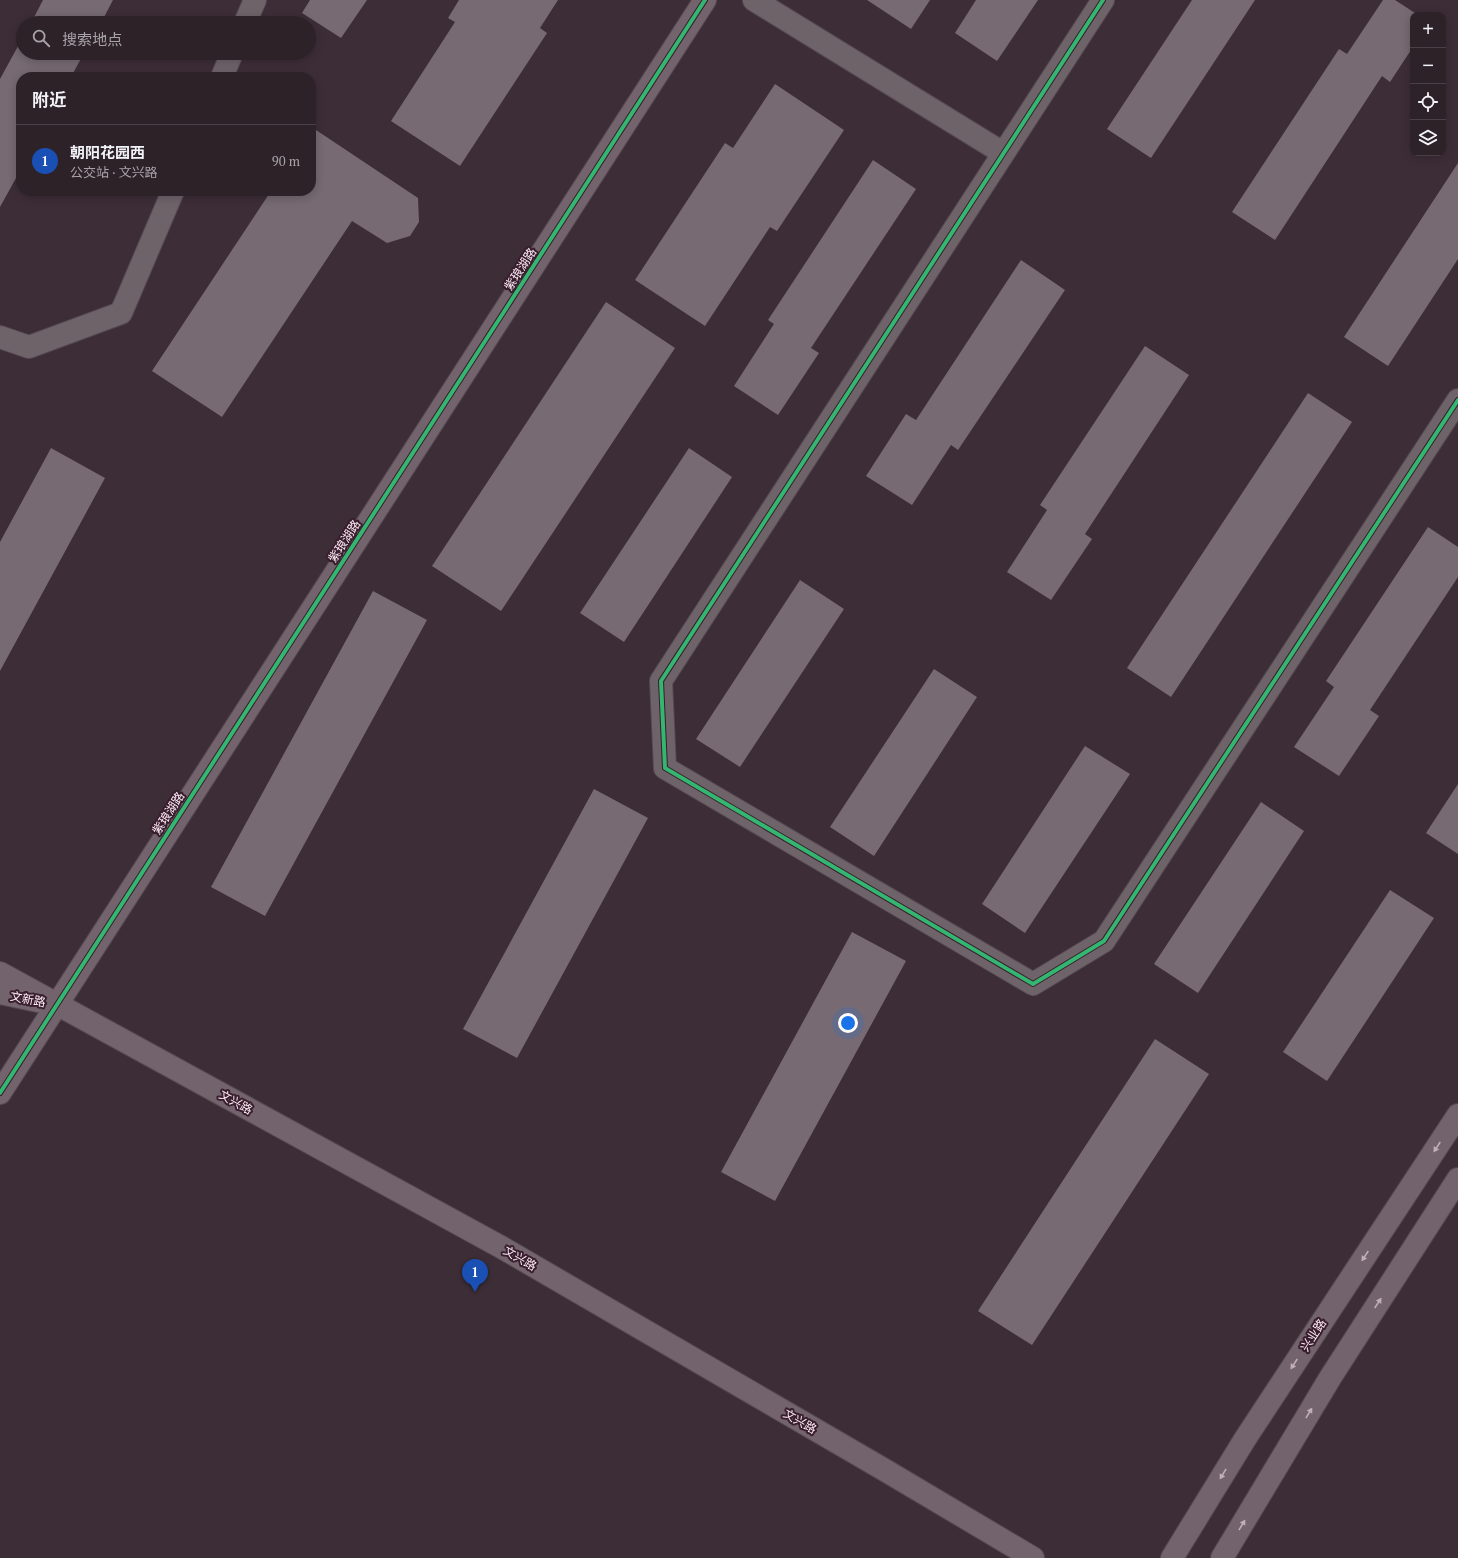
<!DOCTYPE html>
<html lang="zh">
<meta charset="utf-8">
<style>
:root{--surface:#2e2229;--page:#3a2f35;--text:#f1f3f6;--muted:#a7a4a8;--line:#493f46;--accent:#bba9b3}
body{margin:0;font-family:"PT Serif","Noto Sans SC",serif;background:var(--page);color:var(--text)}
.controls{position:absolute;right:12px;top:12px;display:grid;overflow:hidden;border-radius:8px;box-shadow:0 2px 10px #0003}
.controls button{width:36px;height:36px;display:grid;place-items:center;padding:0;border:0;border-bottom:1px solid var(--line);background:var(--surface);color:var(--text);font:20px sans-serif}
.you{position:absolute;left:848px;top:1023px;width:14px;height:14px;margin:-10px;border:3px solid #fff;border-radius:50%;background:#1a73e8;box-shadow:0 0 0 6px #1a73e833}
.badge{display:grid;place-items:center;width:26px;height:26px;border-radius:50%;background:var(--accent);color:#fff;font-size:13px;font-weight:700}
.pin{position:absolute;translate:-50% -33px;filter:drop-shadow(0 1px 2px #0008)}
.pin::after{content:'';position:absolute;top:21px;width:14px;height:12px;background:inherit;clip-path:polygon(0 0,100% 0,50% 100%)}
.list{margin:0;padding:0;list-style:none}
h2{display:flex;justify-content:space-between;align-items:center;height:52px;margin:0;padding:0 16px;font-size:17px}
h2 small{font-size:13px;font-weight:400;color:var(--muted)}
.list li{display:grid;grid-template-columns:26px 1fr auto;gap:12px;align-items:center;box-sizing:border-box;height:72px;padding:0 16px;border-top:1px solid var(--line)}
.list b{display:block;font-size:15px;white-space:nowrap}
.list p{margin:0;font-size:13px;white-space:nowrap;color:var(--muted)}
.list em{font-size:13px;font-style:normal;color:var(--muted)}
.icon{flex:none;width:22px;height:22px;fill:none;stroke:currentColor;stroke-width:2;stroke-linecap:round;stroke-linejoin:round}
.map{position:relative;flex:none;width:1458px;height:1558px;overflow:hidden}
.search{position:absolute;background:var(--surface);box-shadow:0 2px 10px #0003;left:16px;top:16px;width:300px;height:44px;display:flex;align-items:center;gap:10px;box-sizing:border-box;padding:0 14px;border-radius:22px;color:var(--muted);font-size:15px}
.panel{position:absolute;background:var(--surface);box-shadow:0 2px 10px #0003;left:16px;top:72px;width:300px;height:124px;border-radius:16px}
.map>svg:first-child{display:block}
.building{fill:#776a72}
.lines{fill:none;stroke-linecap:round;stroke-linejoin:round}
.street-casing{stroke:#564951;stroke-width:24}
.secondary-casing{stroke:#564951;stroke-width:24}
.street{stroke:#6f636a;stroke-width:22}
.secondary{stroke:#73636d;stroke-width:22}
.cycleway-casing{stroke:#381e2e;stroke-width:6}
.cycleway{stroke:#33b770;stroke-width:4}
.oneway{fill:#c0aeb8}
.labels{text-anchor:middle;dominant-baseline:central;stroke-width:4;stroke-linejoin:round;paint-order:stroke}
.street-label{font-size:12px;fill:#ffecf6;stroke:#381e2e}
</style>
<div class="map">
<svg width="1458" height="1558" viewBox="0 0 1458 1558">
<rect width="100%" height="100%" fill="#3d2d37"/>
<path class="building" d="M43,0H113L101,23H31Z
M310,0H367L341,38L302,13Z
M459,0H558L540,28L547,33L460,166L391,121L455,22L448,18Z
M867,0H930L911,29Z
M976,0H1038L997,61L955,33Z
M1192,0H1255L1151,158L1107,129Z
M1383,0H1395L1418,15H1413V47L1390,82L1382,76L1275,240L1232,212L1339,49L1347,54Z
M23,37V53H84L71,77H21V169L0,207V79Z
M775,84L844,130L777,231L770,227L705,326L635,280L725,143L733,148Z
M313,128L418,198L419,222L410,236L387,243L352,221L222,417L152,371L271,191H311V131Z
M873,160L916,189L811,348L819,353L778,415L734,386L774,324L768,320Z
M1458,163V259L1388,366L1344,337Z
M1021,260L1065,290L958,450L951,445L912,505L866,476L906,414L916,420Z
M606,302L675,348L501,611L432,566Z
M1145,346L1189,375L1085,534L1092,539L1051,600L1007,572L1047,510L1040,505Z
M1308,393L1352,422L1171,697L1127,668Z
M51,448L105,478L0,671V542Z
M689,448L732,477L624,642L580,613Z
M1428,527L1458,547V577L1370,710L1379,716L1339,776L1294,747L1334,687L1326,681Z
M800,580L844,609L740,767L696,739Z
M373,591L427,620L265,916L211,887Z
M934,669L977,697L874,856L830,827Z
M1085,746L1130,774L1025,933L982,904Z
M1458,784V854L1426,833Z
M594,789L648,818L517,1058L463,1029Z
M1261,802L1304,831L1198,993L1154,964Z
M1390,890L1434,918L1327,1081L1283,1052Z
M852,932L906,961L775,1201L721,1172Z
M1155,1039L1209,1074L1032,1345L978,1311Z"/>
<g class="lines">
<defs>
<path id="street" d="M754,0L1003,153
M1103,0L661,681L665,768L1033,984L1104,941L1458,400
M245,23L255,0
M222,77L232,53
M0,337L29,347L121,313L173,191"/>
<path id="secondary" d="M0,973L501,1247L883,1469L1033,1558
M0,993L38,1001
M0,1093L705,0
M1172,1558L1245,1439L1458,1115
M1222,1558L1330,1378L1458,1179"/>
</defs>
<use href="#street" class="street-casing"/>
<use href="#secondary" class="secondary-casing"/>
<use href="#street" class="street"/>
<use href="#secondary" class="secondary"/>
<defs>
<path id="cycleway" d="M1103,0L661,681L665,768L1033,984L1104,941L1458,400
M0,1093L705,0"/>
</defs>
<use href="#cycleway" class="cycleway-casing"/>
<use href="#cycleway" class="cycleway"/>
</g>
<defs><path id="oneway-solid" d="M-6-.8H1V-3.2L6.5 0L1 3.2V.8H-6Z"/></defs>
<g class="oneway">
<use href="#oneway-solid" transform="translate(1437 1147) rotate(123)"/>
<use href="#oneway-solid" transform="translate(1365 1256) rotate(123)"/>
<use href="#oneway-solid" transform="translate(1378 1303) rotate(-57)"/>
<use href="#oneway-solid" transform="translate(1294 1364) rotate(123)"/>
<use href="#oneway-solid" transform="translate(1309 1413) rotate(-59)"/>
<use href="#oneway-solid" transform="translate(1223 1474) rotate(121)"/>
<use href="#oneway-solid" transform="translate(1242 1525) rotate(-59)"/>
</g>
<g class="labels">
<g class="street-label">
<text transform="translate(520 269) rotate(-57)">紫琅湖路</text>
<text transform="translate(344 541) rotate(-57)">紫琅湖路</text>
<text transform="translate(168 813) rotate(-57)">紫琅湖路</text>
<text transform="translate(28 999) rotate(11)">文新路</text>
<text transform="translate(236 1102) rotate(29)">文兴路</text>
<text transform="translate(520 1258) rotate(30)">文兴路</text>
<text transform="translate(1313 1335) rotate(-57)">兴业路</text>
<text transform="translate(800 1421) rotate(30)">文兴路</text>
</g>
</g>
</svg>
<div class="controls">
<button>+</button>
<button>−</button>
<button><svg class="icon" aria-label="locate" viewBox="0 0 24 24"><circle cx="12" cy="12" r="6"/><path d="M12 2v4M12 18v4M2 12h4M18 12h4"/></svg></button>
<button><svg class="icon" aria-label="layers" viewBox="0 0 24 24"><path d="M12 4l9 5-9 5-9-5zM3 14l9 5 9-5"/></svg></button>
</div>
<div class="you"></div>
<div class="pin badge" style="left:475px;top:1292px;background:#1a4fb4">1</div>
<div class="search"><svg class="icon" aria-label="search" viewBox="0 0 24 24"><circle cx="10" cy="10" r="6"/><path d="M15 15l6 6"/></svg>搜索地点</div>
<section class="panel">
<h2>附近<small></small></h2>
<ul class="list">
<li><span class="badge" style="background:#1a4fb4">1</span><div><b>朝阳花园西</b><p>公交站 · 文兴路</p></div><em>90 m</em></li>
</ul>
</section>
</div>
